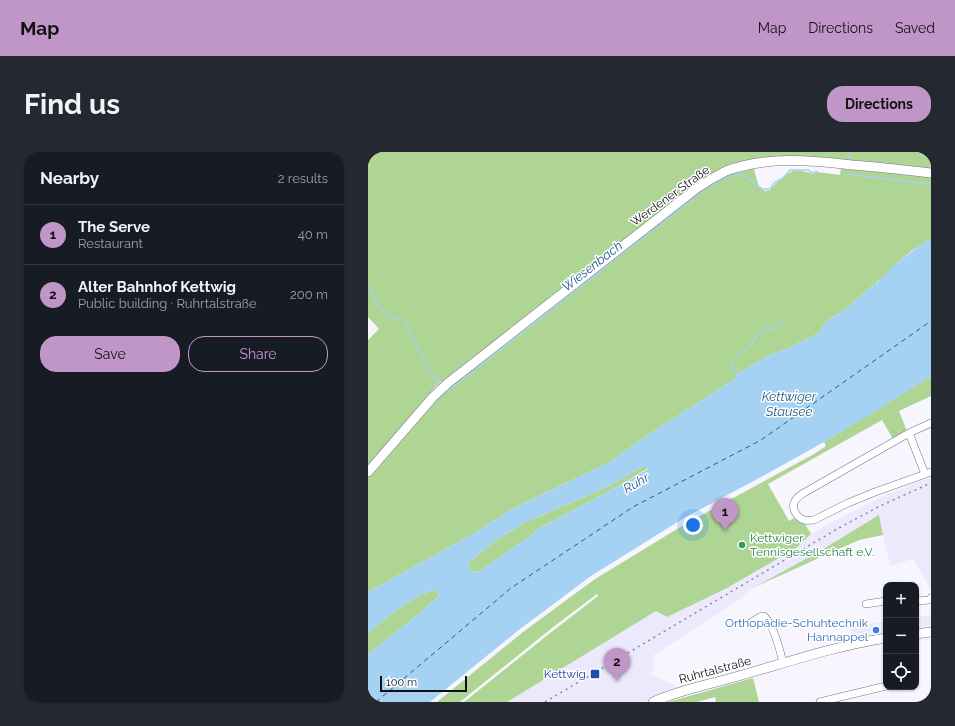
<!DOCTYPE html>
<meta charset="utf-8">
<style>
:root{--surface:#171b24;--page:#242831;--text:#f1f3f6;--muted:#9ea1a6;--line:#363941;--accent:#c096c8}
body{margin:0;font-family:Raleway,sans-serif;background:var(--page);color:var(--text)}
.controls{position:absolute;right:12px;bottom:12px;display:grid;overflow:hidden;border-radius:8px;box-shadow:0 1px 3px #0004}
.controls button{width:36px;height:36px;display:grid;place-items:center;padding:0;border:0;border-bottom:1px solid var(--line);background:var(--surface);color:var(--text);font:20px sans-serif}
.scale{position:absolute;left:12px;bottom:10px;width:87px;box-sizing:border-box;padding-left:4px;border:2px solid #0f0e15;border-top:0;font-size:11px;line-height:14px;white-space:nowrap;color:#0f0e15;-webkit-text-stroke:3px #fff;paint-order:stroke}
.you{position:absolute;left:325px;top:373px;width:14px;height:14px;margin:-10px;border:3px solid #fff;border-radius:50%;background:#1a73e8;box-shadow:0 0 0 6px #1a73e833}
.badge{display:grid;place-items:center;width:26px;height:26px;border-radius:50%;background:var(--accent);color:#111;font-size:13px;font-weight:700}
.pin{position:absolute;translate:-50% -33px;filter:drop-shadow(0 1px 2px #0008)}
.pin::after{content:'';position:absolute;top:21px;width:14px;height:12px;background:inherit;clip-path:polygon(0 0,100% 0,50% 100%)}
.list{margin:0;padding:0;list-style:none}
h2{display:flex;justify-content:space-between;align-items:center;height:52px;margin:0;padding:0 16px;font-size:17px}
h2 small{font-size:13px;font-weight:400;color:var(--muted)}
.list li{display:grid;grid-template-columns:26px 1fr auto;gap:12px;align-items:center;box-sizing:border-box;height:60px;padding:0 16px;border-top:1px solid var(--line)}
.list b{display:block;font-size:15px;white-space:nowrap}
.list p{margin:0;font-size:13px;white-space:nowrap;color:var(--muted)}
.list em{font-size:13px;font-style:normal;color:var(--muted)}
.actions{display:flex;gap:8px;padding:12px 16px}
.actions a{flex:1;padding:9px 0;border:1px solid var(--accent);border-radius:16px;text-align:center;font-size:14px;color:var(--accent)}
.actions .main{background:var(--accent);color:#111}
.icon{flex:none;width:22px;height:22px;fill:none;stroke:currentColor;stroke-width:2;stroke-linecap:round;stroke-linejoin:round}
.map{position:relative;flex:none;width:563px;height:550px;overflow:hidden;border-radius:16px}
header{display:flex;align-items:center;gap:24px;box-sizing:border-box;height:56px;padding:0 20px;background:var(--accent);color:#111}
header strong{font-size:19px}
nav{display:flex;gap:22px;margin-inline-start:auto;font-size:14px}
.intro{display:flex;align-items:center;justify-content:space-between;box-sizing:border-box;height:96px;padding:0 24px}
h1{margin:0;font-size:28px}
.button{padding:10px 18px;border-radius:16px;background:var(--accent);color:#111;font-size:14px;font-weight:700}
main{display:flex;gap:24px;padding:0 24px}
aside{flex:1;background:var(--surface);border-radius:16px;box-shadow:0 1px 3px #0004}
.map>svg:first-child{display:block}
.built{fill:#ece9fc}
.green{fill:#afd594}
.water{fill:#a5d2f3;fill-rule:evenodd}
.lines{fill:none;stroke-linecap:round;stroke-linejoin:round}
.stream{stroke:#a5d2f3;stroke-width:1.5}
.ferry{stroke:#235d81;stroke-width:1;stroke-dasharray:5 4;stroke-linecap:butt}
.minor-casing{stroke:#777387;stroke-width:8}
.major-casing{stroke:#777387;stroke-width:10}
.minor{stroke:#fff;stroke-width:7}
.major{stroke:#fff;stroke-width:9}
.rail{stroke:#8a8991;stroke-width:1.5;stroke-dasharray:2 4;stroke-linecap:butt}
.leisure-dot{fill:#2e9e5b;stroke:#fff;stroke-width:1.5}
.shop-dot{fill:#3f7fe0;stroke:#fff;stroke-width:1.5}
.transit-dot{fill:#1a4fb4;stroke:#fff;stroke-width:1.5}
.labels{text-anchor:middle;dominant-baseline:central;stroke-width:3;stroke-linejoin:round;paint-order:stroke}
.street-label{font-size:12px;fill:#0f0e15;stroke:#fff}
.leisure-label{font-size:12px;fill:#27864d;stroke:#fff;text-anchor:start}
.shop-label{font-size:12px;fill:#366cbe;stroke:#fff;text-anchor:end}
.transit-label{font-size:12px;fill:#164399;stroke:#fff;text-anchor:end}
.water-label{font-size:13px;font-style:italic;fill:#235d81;stroke:#fff}
</style>
<header>
<strong>Map</strong>
<nav><a>Map</a><a>Directions</a><a>Saved</a></nav>
</header>
<div class="intro"><h1>Find us</h1><a class="button">Directions</a></div>
<main>
<aside>
<h2>Nearby<small>2 results</small></h2>
<ul class="list">
<li><span class="badge">1</span><div><b>The Serve</b><p>Restaurant</p></div><em>40 m</em></li>
<li><span class="badge">2</span><div><b>Alter Bahnhof Kettwig</b><p>Public building · Ruhrtalstraße</p></div><em>200 m</em></li>
</ul>
<div class="actions"><a class="main">Save</a><a>Share</a></div>
</aside>
<div class="map">
<svg width="563" height="550" viewBox="0 0 563 550">
<rect width="100%" height="100%" fill="#f7f6ff"/>
<path class="built" d="M563,324V438L545,407L522,414L511,364L452,399L387,435L369,449L286,503L285,514L287,518L281,522L307,533L309,538L292,543L277,550H139L288,459L428,396L443,382L464,370L519,342L534,337Z
M563,463V475L548,476V465Z
M518,469V480L484,486L482,475Z"/>
<path class="green" d="M0,0H563V19L467,10L385,14L391,35L397,39L402,38C405,34 421,19 425,19C432,18 439,20 445,22L449,20L472,23L473,16L563,25V87C547,96 532,106 520,121C517,125 512,126 508,131L509,132L508,133L506,132L477,158L460,168L449,182L419,197L404,202L369,222L367,227L280,283L240,311L146,356L105,382L0,440V325L62,253L79,236L227,112L69,233L0,315V188L11,177L0,165Z
M563,224V244L531,259L539,279L525,287L514,268L400,332L421,369L426,366L431,370L437,372L443,382L428,396L359,436L299,465L288,459L139,550H96L186,478L230,444L229,442L184,476L92,550H69L155,480L227,427L319,371L446,302L458,294L456,290Z
M276,314H279L280,316L251,334L168,378L164,383L110,420L103,419L101,415V410L131,386L156,371L239,335Z
M511,363L515,383L491,388L387,435L452,399Z
M67,438L72,443L50,463L0,502V481C15,468 48,441 67,438Z
M385,526L391,550H348L347,545L329,550H300Z"/>
<path class="water" d="M563,87V224L508,259L456,290L395,324L316,366L223,424L152,477L62,550H0V502L50,463L72,443L67,438C48,441 15,468 0,481V440L105,382L146,356L240,311L280,283L367,227L369,222L404,202L419,197L449,182L460,168L477,158L506,132L508,133L509,132H508L513,126L520,121L525,114L531,109L554,92ZM276,314H279L280,317L251,334L168,378L164,383L110,420L103,419L101,415V410L131,386L156,371L239,335Z"/>
<g class="lines">
<path class="stream" d="M460,0V2
M480,0L481,6
M477,22L563,32
M0,133L13,158L28,168L33,167L38,170L39,176L67,226L69,227L71,231H69L70,233
M369,222L363,215L367,206L383,193L391,181L418,171
M77,241L338,36L364,22H370L379,25L394,37H400L403,36L406,31L415,26L422,18H440L445,21L449,19"/>
<path class="ferry" d="M8,550L143,436L265,355L393,288L563,169"/>
<defs>
<path id="minor" d="M563,271L541,281L434,342C432,344 428,346 427,349C423,356 428,365 436,368C439,369 442,368 446,368L480,351L507,340L563,320
M541,281L557,322
M548,449L562,448L563,446
M498,452L518,449
M382,471L392,465L396,464C406,473 412,498 415,511
M452,550L518,534"/>
<path id="major" d="M0,320L65,245L80,231L329,36C338,30 348,24 358,19C399,4 442,8 484,13C511,15 537,18 563,21
M548,482L563,480
M285,550C311,538 339,533 367,525C417,511 467,494 518,486"/>
</defs>
<use href="#minor" class="minor-casing"/>
<use href="#major" class="major-casing"/>
<use href="#minor" class="minor"/>
<use href="#major" class="major"/>
<path class="rail" d="M177,550L469,377L512,354L563,331"/>
</g>
<circle class="leisure-dot" cx="374" cy="393" r="4"/>
<circle class="shop-dot" cx="508" cy="478" r="4"/>
<rect class="transit-dot" x="222" y="517" width="10" height="10" rx="2"/>
<g class="labels">
<g class="street-label">
<text transform="translate(302 44) rotate(-36)">Werdener Straße</text>
<text transform="translate(347 518) rotate(-15)">Ruhrtalstraße</text>
</g>
<g class="leisure-label">
<text x="382" y="386">Kettwiger<tspan x="382" dy="14">Tennisgesellschaft e.V.</tspan></text>
</g>
<g class="shop-label">
<text x="500" y="471">Orthopädie-Schuhtechnik<tspan x="500" dy="14">Hannappel</tspan></text>
</g>
<g class="transit-label">
<text x="218" y="522">Kettwig</text>
</g>
<g class="water-label">
<text transform="translate(224 114) rotate(-38)">Wiesenbach</text>
<text x="421" y="244">Kettwiger<tspan x="421" dy="15">Stausee</tspan></text>
<text transform="translate(268 331) rotate(-30)">Ruhr</text>
</g>
</g>
</svg>
<div class="controls">
<button>+</button>
<button>−</button>
<button><svg class="icon" aria-label="locate" viewBox="0 0 24 24"><circle cx="12" cy="12" r="6"/><path d="M12 2v4M12 18v4M2 12h4M18 12h4"/></svg></button>
</div>
<div class="scale">100 m</div>
<div class="you"></div>
<div class="pin badge" style="left:357px;top:379px">1</div>
<div class="pin badge" style="left:249px;top:529px">2</div>
</div>
</main>
